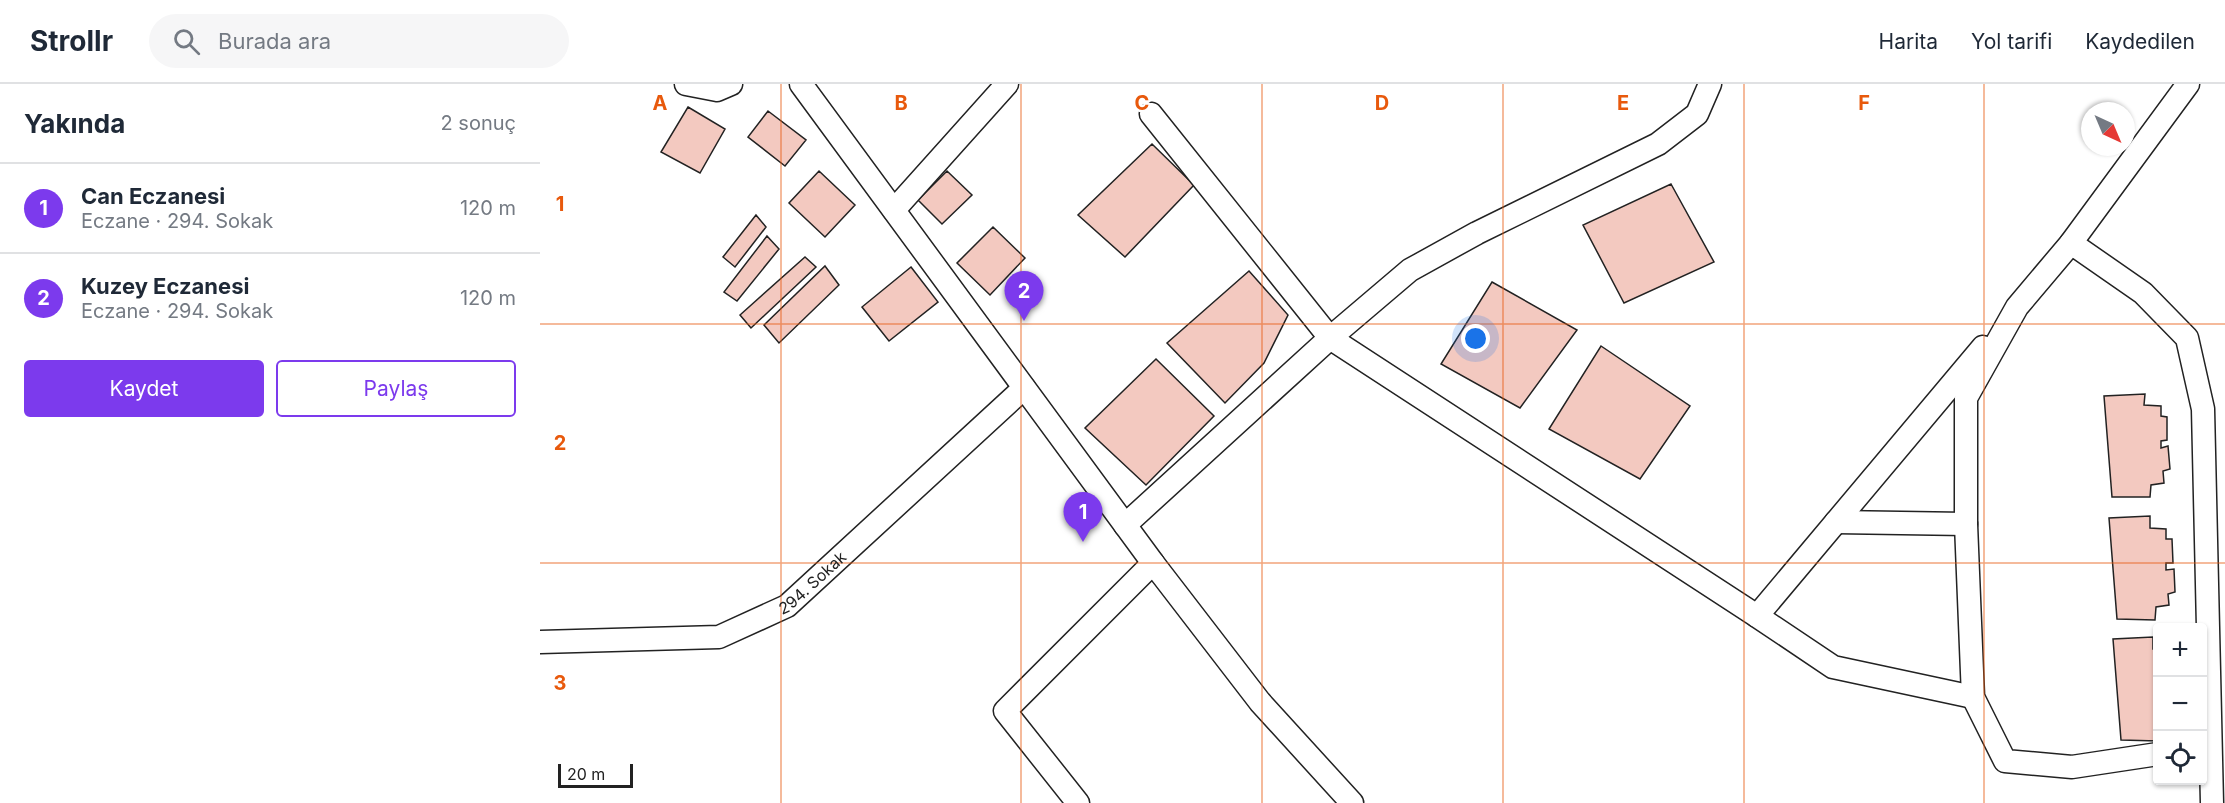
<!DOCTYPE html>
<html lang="tr">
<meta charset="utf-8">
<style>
:root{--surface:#fff;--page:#f6f6f7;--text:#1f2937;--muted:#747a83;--line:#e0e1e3;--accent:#7c3aed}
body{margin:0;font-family:Inter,sans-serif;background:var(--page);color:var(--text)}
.controls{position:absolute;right:18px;bottom:18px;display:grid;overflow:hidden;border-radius:6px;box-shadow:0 2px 4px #0004}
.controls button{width:54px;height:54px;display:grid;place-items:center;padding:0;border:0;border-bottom:2px solid var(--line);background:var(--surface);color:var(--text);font:30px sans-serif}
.compass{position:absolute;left:1541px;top:18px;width:54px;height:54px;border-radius:50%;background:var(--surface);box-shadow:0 2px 4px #0004;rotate:136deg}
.scale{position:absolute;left:18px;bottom:15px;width:75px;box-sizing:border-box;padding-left:6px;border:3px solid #222;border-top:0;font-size:16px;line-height:21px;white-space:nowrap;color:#222;-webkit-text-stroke:4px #fff;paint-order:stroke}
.you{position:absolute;left:936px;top:255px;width:21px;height:21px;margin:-15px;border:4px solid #fff;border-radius:50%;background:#1a73e8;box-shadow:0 0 0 9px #1a73e833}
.badge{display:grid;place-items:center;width:39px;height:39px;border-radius:50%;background:var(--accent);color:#fff;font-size:20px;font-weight:700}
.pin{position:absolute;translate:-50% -50px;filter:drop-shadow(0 2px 3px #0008)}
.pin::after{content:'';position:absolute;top:32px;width:21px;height:18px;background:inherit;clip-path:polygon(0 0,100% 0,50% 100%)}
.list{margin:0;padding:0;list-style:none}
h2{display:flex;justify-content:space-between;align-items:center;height:78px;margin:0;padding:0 24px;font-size:26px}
h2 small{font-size:20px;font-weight:400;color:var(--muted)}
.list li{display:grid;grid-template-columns:39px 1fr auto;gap:18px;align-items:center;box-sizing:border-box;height:90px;padding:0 24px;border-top:2px solid var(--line)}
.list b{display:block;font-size:22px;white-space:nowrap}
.list p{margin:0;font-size:20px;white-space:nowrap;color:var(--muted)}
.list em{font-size:20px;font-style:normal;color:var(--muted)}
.actions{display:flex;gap:12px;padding:18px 24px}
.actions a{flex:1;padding:14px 0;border:2px solid var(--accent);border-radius:6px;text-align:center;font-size:21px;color:var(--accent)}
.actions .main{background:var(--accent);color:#fff}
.icon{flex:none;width:33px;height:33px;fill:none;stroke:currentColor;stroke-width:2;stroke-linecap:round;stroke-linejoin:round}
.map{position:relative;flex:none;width:1685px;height:719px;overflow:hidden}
header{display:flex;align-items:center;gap:36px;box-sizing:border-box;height:84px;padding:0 30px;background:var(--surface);border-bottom:2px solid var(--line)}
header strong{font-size:28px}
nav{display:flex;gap:33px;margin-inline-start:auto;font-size:21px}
.search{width:420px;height:54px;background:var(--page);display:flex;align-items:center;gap:15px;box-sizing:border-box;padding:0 21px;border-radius:33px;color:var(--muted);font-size:22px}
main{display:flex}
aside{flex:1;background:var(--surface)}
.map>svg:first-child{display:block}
.building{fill:#f3c9c0;stroke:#222;stroke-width:1.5}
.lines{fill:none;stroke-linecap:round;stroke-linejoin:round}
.street-casing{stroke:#222;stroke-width:25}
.street{stroke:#fff;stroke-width:22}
.grid{fill:none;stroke:#e8590c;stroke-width:1.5;stroke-opacity:0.55}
.labels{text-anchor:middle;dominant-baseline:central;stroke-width:4.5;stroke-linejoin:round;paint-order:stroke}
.street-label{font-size:16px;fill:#222;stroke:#fff}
.grid-label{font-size:20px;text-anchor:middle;font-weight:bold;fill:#e8590c;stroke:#fff;stroke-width:4.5;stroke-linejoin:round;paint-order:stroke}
</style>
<header>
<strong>Strollr</strong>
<div class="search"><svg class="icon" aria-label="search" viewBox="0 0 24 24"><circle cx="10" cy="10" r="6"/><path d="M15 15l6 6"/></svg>Burada ara</div>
<nav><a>Harita</a><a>Yol tarifi</a><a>Kaydedilen</a></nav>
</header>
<main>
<aside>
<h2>Yakında<small>2 sonuç</small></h2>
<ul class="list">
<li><span class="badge">1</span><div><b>Can Eczanesi</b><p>Eczane · 294. Sokak</p></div><em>120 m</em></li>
<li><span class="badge">2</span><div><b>Kuzey Eczanesi</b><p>Eczane · 294. Sokak</p></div><em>120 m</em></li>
</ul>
<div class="actions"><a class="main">Kaydet</a><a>Paylaş</a></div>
</aside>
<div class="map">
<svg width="1685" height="719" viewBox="0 0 1685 719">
<rect width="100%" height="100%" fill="#fff"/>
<path class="building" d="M148,23L185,45L160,89L121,68Z
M228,27L266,56L245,82L208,53Z
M612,60L654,101L585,173L538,131Z
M279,87L315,121L285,153L249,119Z
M407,87L432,111L402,140L378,116Z
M1131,100L1174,178L1084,219L1043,141Z
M216,131L226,143L195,183L183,173Z
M453,143L485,174L450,211L417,179Z
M227,152L239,165L197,217L184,208Z
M265,173L276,183L211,244L200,231Z
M285,182L299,201L239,259L224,241Z
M371,183L398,218L349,257L322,223Z
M709,187L748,231L724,279L685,319L627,259Z
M952,198L1037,246L980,324L901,280Z
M1061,262L1150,322L1100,395L1009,345Z
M616,275L674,332L606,401L545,344Z
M1605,310L1604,321L1621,322V332L1627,333V356L1621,357V364L1628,362L1630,385L1623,387L1624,399L1611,401L1610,413H1572L1564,312Z
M1610,432V444L1626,445V455H1632L1633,479H1626V486L1634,485L1635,508L1628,510L1629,521L1616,523L1615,536L1577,535L1569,434Z
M1613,553V565H1618V657L1581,656L1573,555Z"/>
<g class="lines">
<defs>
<g id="street">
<path d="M146,0L177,6L191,0"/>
<path d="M261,0L613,479L720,618L812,719"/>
<path d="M611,30L790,254L1217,532L1443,263"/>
<path d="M354,126L467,0"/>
<path d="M1531,159L1648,0"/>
<path d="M1296,438L1426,440"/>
<path d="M585,441L790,254L870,186L937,149L1118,60L1157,30L1170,0"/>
<path d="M1217,532L1293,583L1433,613"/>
<path id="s1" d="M0,558L179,553L247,522L484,304"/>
<path d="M1618,670L1532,683L1465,677L1433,613L1426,440V314L1477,223L1531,159L1603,209L1647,254L1663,325L1672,719"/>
<path d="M538,719L465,627L613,479"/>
</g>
</defs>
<use href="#street" class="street-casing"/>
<use href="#street" class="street"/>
</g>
<path class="grid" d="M241,0V719M481,0V719M722,0V719M963,0V719M1204,0V719M1444,0V719M0,240H1685M0,479H1685"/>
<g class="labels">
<g class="street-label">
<text stroke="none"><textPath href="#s1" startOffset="288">294. Sokak</textPath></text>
</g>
</g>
<g class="grid-label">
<text x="120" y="26">A</text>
<text x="361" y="26">B</text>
<text x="602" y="26">C</text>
<text x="842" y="26">D</text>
<text x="1083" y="26">E</text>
<text x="1324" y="26">F</text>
<text x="20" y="127">1</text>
<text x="20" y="366">2</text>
<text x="20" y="606">3</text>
</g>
</svg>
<div class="controls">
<button>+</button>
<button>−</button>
<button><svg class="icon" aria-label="locate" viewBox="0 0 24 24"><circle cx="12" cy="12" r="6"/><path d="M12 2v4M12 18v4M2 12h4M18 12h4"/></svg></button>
</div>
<svg class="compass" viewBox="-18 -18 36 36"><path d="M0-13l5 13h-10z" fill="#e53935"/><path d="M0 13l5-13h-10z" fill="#747a83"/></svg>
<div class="scale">20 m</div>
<div class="you"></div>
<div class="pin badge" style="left:543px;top:458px">1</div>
<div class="pin badge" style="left:484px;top:237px">2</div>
</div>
</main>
